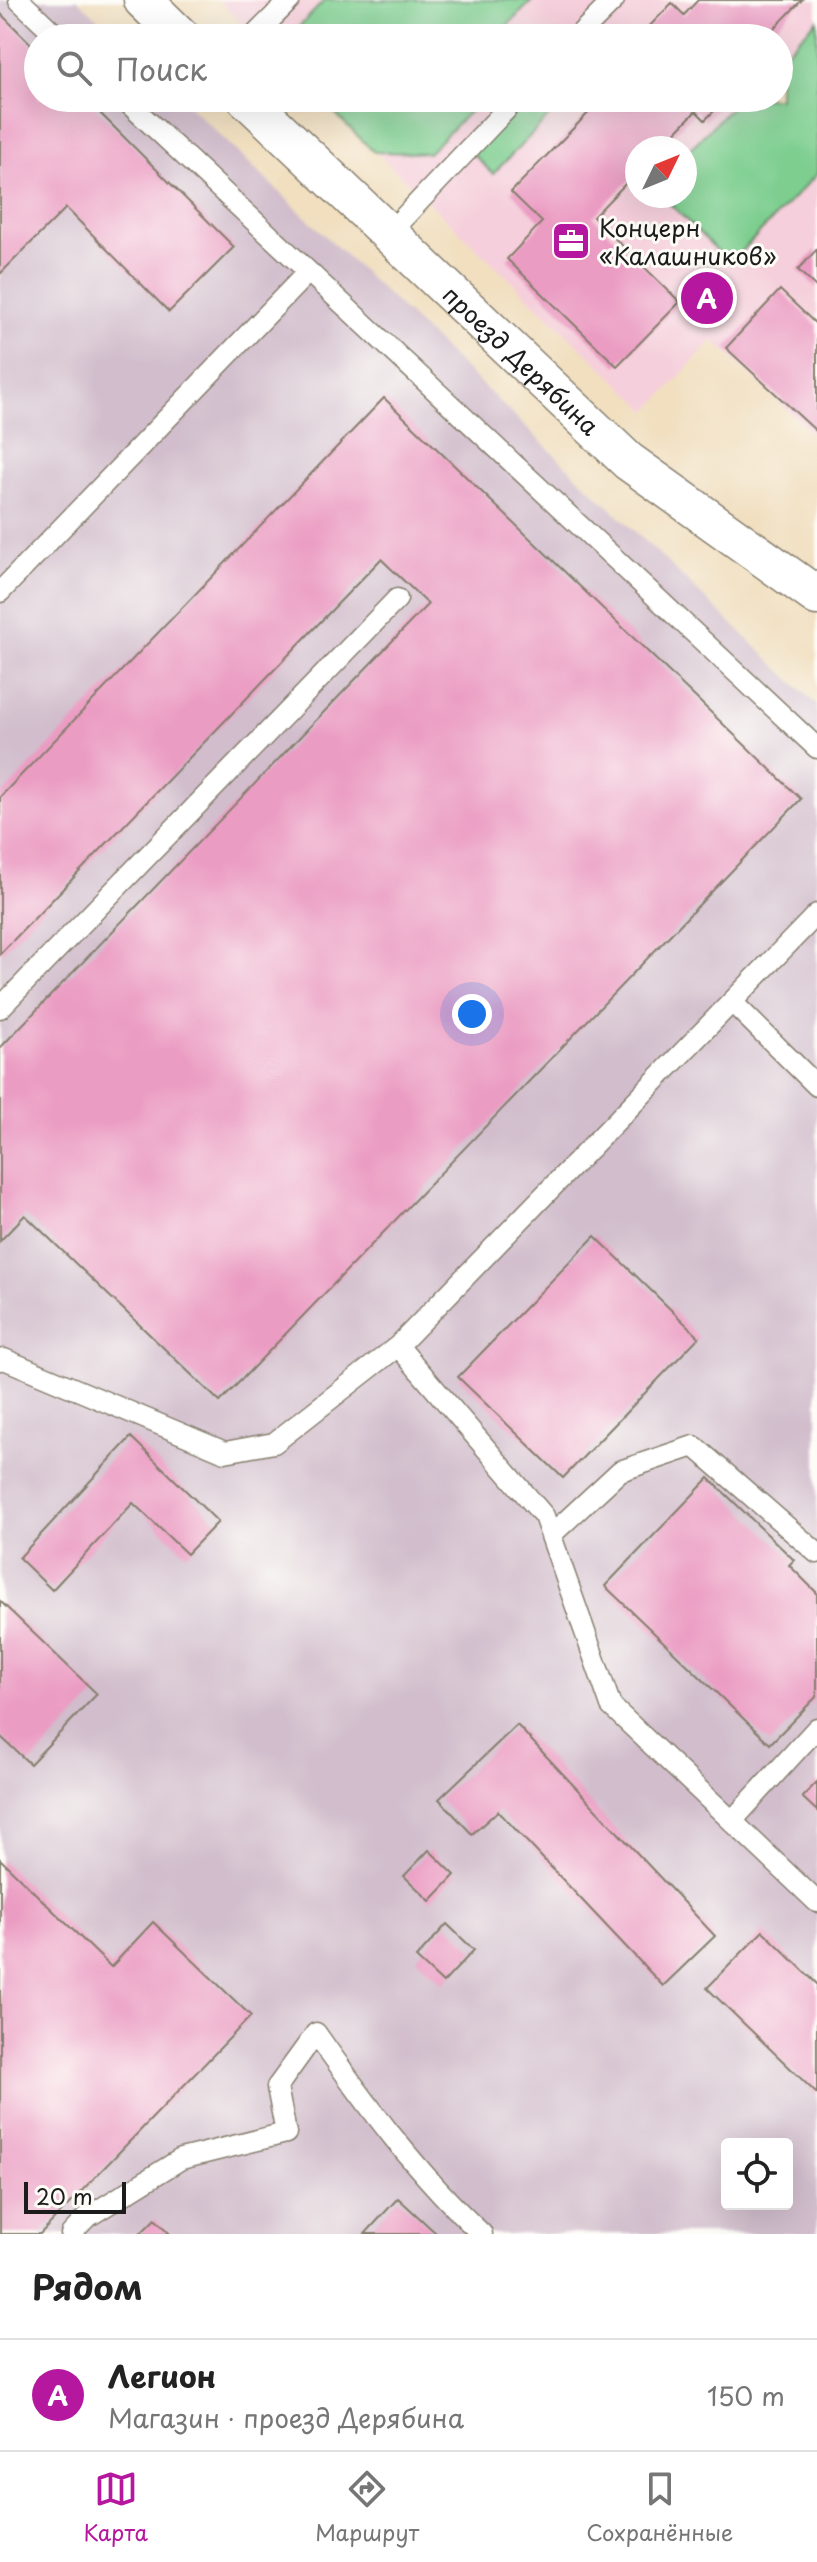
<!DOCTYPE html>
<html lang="ru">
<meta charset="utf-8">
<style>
:root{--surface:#fff;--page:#f2f2f2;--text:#222;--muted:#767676;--line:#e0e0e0;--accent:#b5179e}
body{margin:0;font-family:"Playpen Sans",sans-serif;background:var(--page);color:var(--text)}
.controls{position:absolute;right:24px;bottom:24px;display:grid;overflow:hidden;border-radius:8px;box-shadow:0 8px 32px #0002}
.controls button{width:72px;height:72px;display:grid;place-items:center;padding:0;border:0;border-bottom:2px solid var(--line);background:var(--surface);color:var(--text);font:40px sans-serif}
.compass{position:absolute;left:625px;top:136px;width:72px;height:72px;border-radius:50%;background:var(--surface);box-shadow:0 8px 32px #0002;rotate:47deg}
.scale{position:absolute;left:24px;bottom:20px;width:102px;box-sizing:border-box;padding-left:8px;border:4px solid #1c1c1c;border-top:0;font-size:22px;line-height:28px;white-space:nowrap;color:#1c1c1c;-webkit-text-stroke:6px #fdfcf7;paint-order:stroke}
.you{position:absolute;left:472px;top:1014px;width:28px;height:28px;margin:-20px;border:6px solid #fff;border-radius:50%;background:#1a73e8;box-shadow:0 0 0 12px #1a73e833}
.badge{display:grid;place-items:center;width:52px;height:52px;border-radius:50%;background:var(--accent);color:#fff;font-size:26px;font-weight:700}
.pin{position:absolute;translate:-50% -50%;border:4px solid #fff;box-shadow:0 2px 8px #0006}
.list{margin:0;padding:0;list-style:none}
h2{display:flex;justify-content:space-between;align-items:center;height:104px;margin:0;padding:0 32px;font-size:34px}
h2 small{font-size:26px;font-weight:400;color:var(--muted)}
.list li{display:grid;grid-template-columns:52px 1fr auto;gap:24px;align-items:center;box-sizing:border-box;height:112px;padding:0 32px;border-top:2px solid var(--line)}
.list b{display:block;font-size:30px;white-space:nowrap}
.list p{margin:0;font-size:26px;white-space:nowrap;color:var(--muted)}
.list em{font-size:26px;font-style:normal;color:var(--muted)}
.icon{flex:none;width:44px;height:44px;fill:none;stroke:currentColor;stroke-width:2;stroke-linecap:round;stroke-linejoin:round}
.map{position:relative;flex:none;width:817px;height:2234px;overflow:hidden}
.search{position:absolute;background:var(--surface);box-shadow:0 8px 32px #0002;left:24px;right:24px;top:24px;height:88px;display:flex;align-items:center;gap:20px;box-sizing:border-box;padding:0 28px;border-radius:44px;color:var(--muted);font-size:30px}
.sheet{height:216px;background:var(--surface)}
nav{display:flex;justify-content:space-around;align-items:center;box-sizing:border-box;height:112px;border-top:2px solid var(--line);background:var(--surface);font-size:22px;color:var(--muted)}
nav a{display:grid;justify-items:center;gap:4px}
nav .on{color:var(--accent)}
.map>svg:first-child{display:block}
.built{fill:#f5cfdb;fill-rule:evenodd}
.industrial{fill:#d1bdcc;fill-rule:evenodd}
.green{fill:#7dce8f;stroke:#4c7556;stroke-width:2}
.building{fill:#eb9cc3}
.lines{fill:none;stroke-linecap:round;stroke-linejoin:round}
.service-casing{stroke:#867e6e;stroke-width:23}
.minor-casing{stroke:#867e6e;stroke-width:41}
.service{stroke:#fff;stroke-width:20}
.minor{stroke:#fff;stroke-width:38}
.labels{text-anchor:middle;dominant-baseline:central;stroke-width:6;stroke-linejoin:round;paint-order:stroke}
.poi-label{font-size:24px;fill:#1c1c1c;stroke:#fdfcf7;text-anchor:start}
.street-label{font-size:24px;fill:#1c1c1c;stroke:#fdfcf7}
</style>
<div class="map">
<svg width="817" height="2234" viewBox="0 0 817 2234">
<rect width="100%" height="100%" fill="#fdfcf7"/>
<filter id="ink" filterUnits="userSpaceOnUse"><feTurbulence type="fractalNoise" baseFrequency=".0125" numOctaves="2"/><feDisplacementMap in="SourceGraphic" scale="16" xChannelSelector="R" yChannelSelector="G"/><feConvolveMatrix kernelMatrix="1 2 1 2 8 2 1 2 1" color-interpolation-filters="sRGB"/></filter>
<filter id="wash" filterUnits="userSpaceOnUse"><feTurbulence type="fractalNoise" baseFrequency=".006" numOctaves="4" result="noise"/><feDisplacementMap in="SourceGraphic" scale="32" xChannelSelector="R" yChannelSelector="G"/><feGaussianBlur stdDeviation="1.8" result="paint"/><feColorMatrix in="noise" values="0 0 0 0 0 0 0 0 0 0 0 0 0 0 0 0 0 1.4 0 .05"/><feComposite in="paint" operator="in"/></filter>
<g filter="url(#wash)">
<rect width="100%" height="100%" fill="#f1dfc0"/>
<path class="built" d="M218,0H817V438L713,340L648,411L319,98H779V38H257ZM637,148H685V196H637Z"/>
<path class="industrial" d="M0,0H78L118,38H38V98H181L817,705V2234H0ZM727,2144H787V2204H727Z"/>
<path class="green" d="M325,0H533L495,38H288Z
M817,20V174L730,263L662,196H685V154L740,98H779V59Z
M319,98H460L472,109L428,153L374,152Z
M526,98H567L493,174L472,153Z"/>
<g id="blocks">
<path class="building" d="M698,0H802L765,38H638L672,3L684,15Z
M0,13L38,51V98H85L234,247L169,312L66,208L0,274Z
M603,98H727L705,120L696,111L660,148H637V172L593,217L680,302L617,366L507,259L542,222L511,192Z
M817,249V288L798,270Z
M706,274L731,299L709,322L683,297Z
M780,290L817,325V432L726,348Z
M384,398L801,799L220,1402L25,1215L0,1241V1048L428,604L381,559L0,954V797Z
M595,1236L699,1337L563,1478L458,1377Z
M131,1437L218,1522L187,1554L133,1503L52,1590L19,1558Z
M709,1478L794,1560L789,1565L817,1593V1696L770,1744L605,1586Z
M0,1601L97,1694L30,1764L0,1736Z
M517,1725L715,1936L663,1986L498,1811L472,1834L439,1799Z
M817,1782V1811L802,1797Z
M429,1850L455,1875L430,1901L404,1876Z
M0,1859L111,1967L153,1922L251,2016L40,2234H0Z
M447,1924L474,1950L443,1983L416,1958Z
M763,1931L817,1984V2094L707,1988Z
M398,2198L437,2234H365Z
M155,2219L170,2234H140Z"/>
</g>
</g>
<g filter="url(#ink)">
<use href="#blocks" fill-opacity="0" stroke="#867e6e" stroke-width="2"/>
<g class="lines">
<defs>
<path id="service" d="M19,0L59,38
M252,38L290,0
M576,38L614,0
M123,98L817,748
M389,233L517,98
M0,592L308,272
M732,1002L817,1086
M0,1008L397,599
M398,1346L544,1516L611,1706L817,1902
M0,1360L4,1359L225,1452L274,1443L398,1346L817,914
M551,1535L620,1471L694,1446L817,1553
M732,1821L817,1728
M71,2234L86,2218L181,2159L286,2133L277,2087L316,2033C366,2104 418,2175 482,2234"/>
<g id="minor">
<path d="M143,0L182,38"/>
<path id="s1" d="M246,98L628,461L817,596"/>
</g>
</defs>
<use href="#service" class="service-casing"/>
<use href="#minor" class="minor-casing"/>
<use href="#service" class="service"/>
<use href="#minor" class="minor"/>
</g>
</g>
<defs>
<symbol id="office-square" viewBox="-11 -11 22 22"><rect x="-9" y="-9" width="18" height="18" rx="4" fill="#b5179e" stroke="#fdfcf7"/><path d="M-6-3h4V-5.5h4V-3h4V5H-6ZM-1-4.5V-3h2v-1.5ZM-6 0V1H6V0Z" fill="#fff"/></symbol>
</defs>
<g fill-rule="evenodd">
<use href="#office-square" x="549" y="219" width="44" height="44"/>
</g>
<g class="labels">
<g class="poi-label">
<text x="599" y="227">Концерн<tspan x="599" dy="28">«Калашников»</tspan></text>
</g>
<g class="street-label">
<text stroke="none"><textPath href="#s1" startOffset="380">проезд Дерябина</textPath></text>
</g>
</g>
</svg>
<div class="controls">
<button><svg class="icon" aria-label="locate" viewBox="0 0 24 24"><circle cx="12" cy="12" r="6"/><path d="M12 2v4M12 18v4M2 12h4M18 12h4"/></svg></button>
</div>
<svg class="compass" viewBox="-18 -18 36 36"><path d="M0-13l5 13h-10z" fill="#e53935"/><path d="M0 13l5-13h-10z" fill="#767676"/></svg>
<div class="scale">20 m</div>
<div class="you"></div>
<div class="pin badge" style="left:707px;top:298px">A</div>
<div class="search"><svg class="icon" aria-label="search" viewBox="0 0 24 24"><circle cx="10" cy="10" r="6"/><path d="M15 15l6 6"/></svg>Поиск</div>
</div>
<section class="sheet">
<h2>Рядом<small></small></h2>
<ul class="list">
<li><span class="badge">A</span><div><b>Легион</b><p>Магазин · проезд Дерябина</p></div><em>150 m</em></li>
</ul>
</section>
<nav>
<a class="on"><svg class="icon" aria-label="map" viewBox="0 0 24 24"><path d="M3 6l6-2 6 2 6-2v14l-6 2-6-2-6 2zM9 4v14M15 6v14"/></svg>Карта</a>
<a><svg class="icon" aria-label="directions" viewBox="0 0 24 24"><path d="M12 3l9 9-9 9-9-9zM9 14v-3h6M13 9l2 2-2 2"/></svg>Маршрут</a>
<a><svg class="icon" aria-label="saved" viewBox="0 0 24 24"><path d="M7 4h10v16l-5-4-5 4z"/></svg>Сохранённые</a>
</nav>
